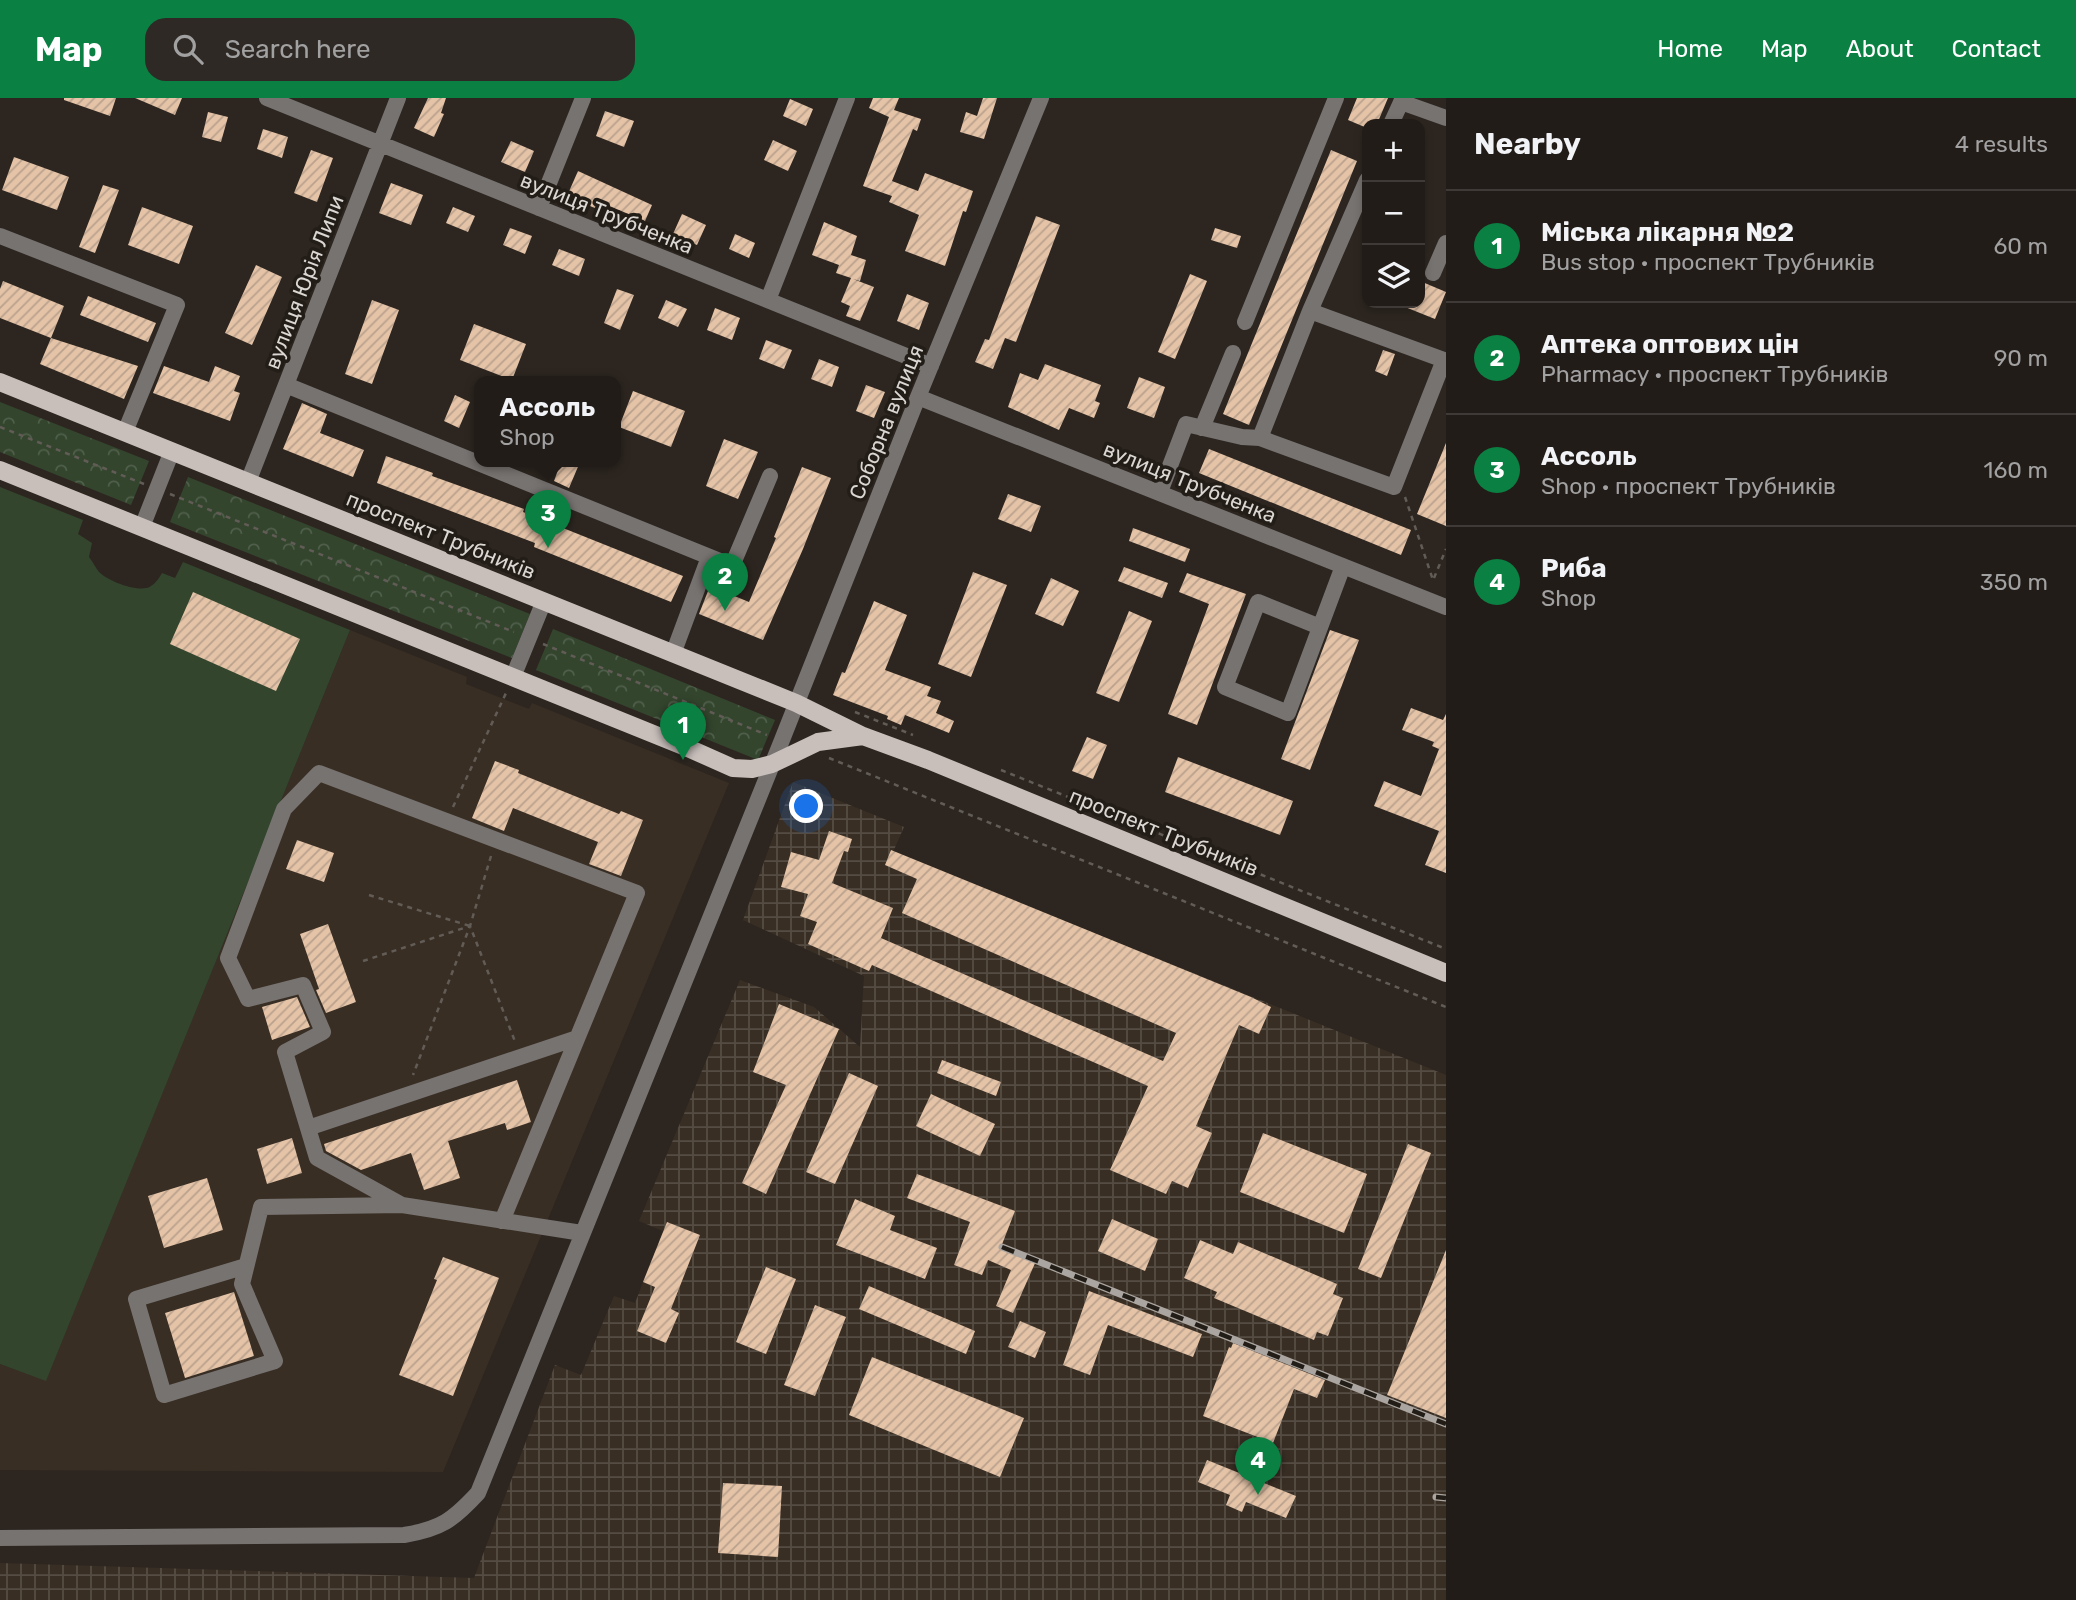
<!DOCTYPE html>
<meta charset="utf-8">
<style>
:root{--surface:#221c18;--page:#2e2925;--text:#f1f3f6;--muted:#a2a1a2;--line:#3f3a37;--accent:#0b8043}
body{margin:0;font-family:Rubik,sans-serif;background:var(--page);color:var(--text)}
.controls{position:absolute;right:21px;top:21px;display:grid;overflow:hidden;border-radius:14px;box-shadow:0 4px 10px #0003}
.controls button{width:63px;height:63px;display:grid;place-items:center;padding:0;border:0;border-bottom:2px solid var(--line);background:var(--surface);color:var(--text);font:35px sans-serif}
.you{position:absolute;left:807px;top:709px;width:24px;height:24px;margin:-18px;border:5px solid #fff;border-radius:50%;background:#1a73e8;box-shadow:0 0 0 10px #1a73e833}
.badge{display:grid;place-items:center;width:46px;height:46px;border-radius:50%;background:var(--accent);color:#fff;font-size:23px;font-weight:700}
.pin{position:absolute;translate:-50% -58px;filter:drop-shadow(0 2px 4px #0008)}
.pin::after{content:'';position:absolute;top:37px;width:24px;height:21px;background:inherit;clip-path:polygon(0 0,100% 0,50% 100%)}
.popup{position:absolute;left:474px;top:278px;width:147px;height:91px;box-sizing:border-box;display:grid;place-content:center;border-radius:14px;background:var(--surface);filter:drop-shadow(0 2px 5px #0005);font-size:23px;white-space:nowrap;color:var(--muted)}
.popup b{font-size:26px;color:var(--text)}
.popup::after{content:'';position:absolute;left:50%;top:100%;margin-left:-14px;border:14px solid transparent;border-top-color:var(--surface)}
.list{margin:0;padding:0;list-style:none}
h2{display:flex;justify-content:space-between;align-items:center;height:91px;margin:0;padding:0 28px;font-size:30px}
h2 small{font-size:23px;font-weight:400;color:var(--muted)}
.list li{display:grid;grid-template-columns:46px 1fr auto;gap:21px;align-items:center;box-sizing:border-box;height:112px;padding:0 28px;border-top:2px solid var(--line)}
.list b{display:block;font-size:26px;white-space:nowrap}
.list p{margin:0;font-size:23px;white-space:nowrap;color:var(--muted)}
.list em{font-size:23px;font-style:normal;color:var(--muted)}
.icon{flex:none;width:38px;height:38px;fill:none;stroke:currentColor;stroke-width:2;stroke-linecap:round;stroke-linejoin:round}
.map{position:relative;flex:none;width:1446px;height:1502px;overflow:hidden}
header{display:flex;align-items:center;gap:42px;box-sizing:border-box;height:98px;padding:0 35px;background:var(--accent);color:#fff}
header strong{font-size:33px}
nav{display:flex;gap:38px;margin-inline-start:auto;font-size:24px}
.search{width:490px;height:63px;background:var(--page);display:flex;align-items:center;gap:18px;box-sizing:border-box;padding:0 24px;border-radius:21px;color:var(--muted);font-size:26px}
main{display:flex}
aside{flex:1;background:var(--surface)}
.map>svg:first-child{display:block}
.built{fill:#392e24}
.industrial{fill:url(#industrial-grid)}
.green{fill:#33452d}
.park{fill:url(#park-crowns)}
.building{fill:url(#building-hatch)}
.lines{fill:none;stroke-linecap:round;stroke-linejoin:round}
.path{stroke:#625c57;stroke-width:2.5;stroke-dasharray:5 5;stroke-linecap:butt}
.minor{stroke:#777371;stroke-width:16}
.major{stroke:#c8bfbb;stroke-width:18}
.rail-casing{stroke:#aaa5a0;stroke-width:7}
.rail{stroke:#231d17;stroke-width:4.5;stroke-dasharray:13;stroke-linecap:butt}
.labels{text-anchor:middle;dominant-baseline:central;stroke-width:7;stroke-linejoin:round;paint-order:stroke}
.street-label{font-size:21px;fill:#dad6d2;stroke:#231d17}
</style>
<header>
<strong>Map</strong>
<div class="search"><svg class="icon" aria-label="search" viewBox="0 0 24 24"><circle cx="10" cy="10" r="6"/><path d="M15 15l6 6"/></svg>Search here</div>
<nav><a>Home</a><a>Map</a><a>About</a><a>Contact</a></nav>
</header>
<main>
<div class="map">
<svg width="1446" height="1502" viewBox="0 0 1446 1502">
<defs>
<pattern id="industrial-grid" width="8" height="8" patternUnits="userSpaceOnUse" patternTransform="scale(1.75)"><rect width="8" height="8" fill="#392e24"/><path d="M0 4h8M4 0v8" fill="none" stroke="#554c43"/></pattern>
<pattern id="park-crowns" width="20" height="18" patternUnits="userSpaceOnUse" patternTransform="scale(1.75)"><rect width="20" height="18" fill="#33452d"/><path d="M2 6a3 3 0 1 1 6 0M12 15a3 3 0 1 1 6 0" fill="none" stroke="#505f4b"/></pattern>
<pattern id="building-hatch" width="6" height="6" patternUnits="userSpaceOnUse" patternTransform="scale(1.75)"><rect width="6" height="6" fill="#e4c3a7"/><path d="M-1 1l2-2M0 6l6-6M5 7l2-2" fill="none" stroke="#bba28d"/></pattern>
</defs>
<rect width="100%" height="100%" fill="#2d2620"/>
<path class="built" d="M350,532L467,579L466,586L529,611L532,605L729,685L443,1374L0,1372V1266L46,1282Z"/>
<path class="industrial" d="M793,684L904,729L893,754L1446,977V1502H0V1465L474,1480L555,1267L581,1277L614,1198L635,1205L663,1133L639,1123L740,882L814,909L860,949L864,878L743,822Z"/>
<path class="green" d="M0,389L83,422L78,436L92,445L89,459C93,464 95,469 99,474C108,483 140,496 151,488C156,485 159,480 162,475L175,480L183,464L350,532L46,1283L0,1266Z"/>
<path class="park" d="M0,304L149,363L131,407L0,354Z
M188,379L530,516L512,560L170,424Z
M553,531L775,622L758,662L536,572Z"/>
<path class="building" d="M64,0H116L110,18L64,2Z
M135,0H182L175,17Z
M428,0H446L441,15L444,16L434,39L414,30Z
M873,0H899L894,12L921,21L917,33L913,31L892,83L918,93L925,75L973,93L966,114L963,113L945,168L905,153L919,117L889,104L892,98L863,88L889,19L869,10Z
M983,0H997L984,41L960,34L966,14L977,18Z
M1357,0H1388L1377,26H1367V30L1348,22Z
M790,1L813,11L806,28L783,18Z
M605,13L634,23L624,49L596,38Z
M208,14L228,19L221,44L202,39Z
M263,31L288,39L282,60L257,51Z
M773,42L797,53L788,73L764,62Z
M511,43L534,53L525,74L501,64Z
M311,52L333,60L317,104L294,95Z
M1331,52L1357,63L1249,327L1223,316Z
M14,59L69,79L57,112L2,92Z
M578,73L652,107L645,123L600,104L597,111L567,98Z
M391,85L423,97L411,127L379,115Z
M103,87L119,92L95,155L79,149Z
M142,109L193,128L179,166L128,147Z
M453,109L475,118L468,134L446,125Z
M682,116L706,127L697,147L673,136Z
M1036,118L1060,127L1016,244L1005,240L993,271L975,264L985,241L989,242Z
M824,124L857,138L851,157L866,162L860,183L853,181L874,189L860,223L846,218L850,208L841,204L851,180L836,175L839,167L812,157Z
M510,130L532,138L525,156L503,147Z
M1215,130L1241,138L1237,150L1211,142Z
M735,136L755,145L749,160L729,151Z
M559,151L585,161L579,178L552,167Z
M256,167L282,179L252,247L225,235Z
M1190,176L1207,183L1175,261L1158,254Z
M3,183L64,208L51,240L0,220V191Z
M1420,183L1446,194L1435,221L1395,205H1420Z
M617,191L634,197L620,232L604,225Z
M907,196L929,205L919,232L897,223Z
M88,198L156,225L148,244L80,217Z
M372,202L399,212L372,286L345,276Z
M666,202L687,211L678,229L658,220Z
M715,210L740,220L732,242L707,232Z
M474,226L526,246L512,282L460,262Z
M51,240L138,268L124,301L40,266Z
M766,242L792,252L784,271L759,261Z
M1383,252L1395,256L1387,278L1375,273Z
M819,261L839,269L832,289L811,281Z
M1045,266L1101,287L1095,303L1100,305L1094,320L1069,310L1059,332L1008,309L1020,275L1038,282Z
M164,268L209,284L215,268L240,278L234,293L240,295L230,323L153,295Z
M1139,279L1165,289L1154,320L1127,310Z
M866,287L885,294L874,320L856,313Z
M633,293L685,313L671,349L619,329Z
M455,297L470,304L459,330L444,323Z
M302,305L327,316L320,335L364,352L353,379L283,351Z
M724,341L758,354L738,401L706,388Z
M1446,345V428L1417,416Z
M1209,351L1411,432L1401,457L1199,375Z
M386,358L433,375L432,378L524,411L523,414L683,478L671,504L534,449L535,445L377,385Z
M561,364H580L569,390L554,383Z
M802,369L831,380L803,451L763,542L699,516L710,488L749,504L776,440L774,439Z
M1008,396L1041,408L1031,434L998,421Z
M1133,430L1190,451L1185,464L1129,443Z
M1124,469L1168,485L1162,500L1118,483Z
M973,474L1007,487L971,579L938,566Z
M1187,475L1246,496L1197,627L1168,616L1209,506L1179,494Z
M1051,480L1079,493L1063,528L1035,516Z
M193,494L300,541L276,593L170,546Z
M874,503L907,517L885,572L931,589L927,598L941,603L936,615L954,623L949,635L905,617L901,627L887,621L888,618L833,597L842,574L845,575Z
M1129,513L1152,523L1119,604L1096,595Z
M1330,532L1359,542L1310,672L1281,661Z
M1411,610L1443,622L1446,616V775L1425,767L1439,733L1374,708L1384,683L1421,698L1439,651L1432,648L1434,644L1402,632Z
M1087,639L1107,647L1093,681L1072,673Z
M1178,659L1293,703L1280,737L1165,694Z
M495,663L519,672L518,675L619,716L621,713L643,722L621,778L589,766L598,744L513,710L504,733L472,720Z
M829,733L852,741L848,754L844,753L832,785L893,810L881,840L1163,963L1176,935L902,815L917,781L885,767L891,752L1251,899L1271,909L1259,936L1239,927L1196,1028L1212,1035L1188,1090L1172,1083L1166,1096L1110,1072L1148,988L872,867L869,873L808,846L817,824L800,818L808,796L781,789L791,754L819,762Z
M297,742L334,755L324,784L286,771Z
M328,826L356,904L326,915L316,892L319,891L300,836Z
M297,899L310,929L272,942L262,909Z
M779,906L839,931L766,1096L742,1085L786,987L753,974Z
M942,962L1001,984L996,998L937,975Z
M849,975L878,988L835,1086L806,1074Z
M517,982L531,1024L507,1032L505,1025L448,1043L460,1080L424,1092L411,1055L361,1072L326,1053L324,1046Z
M931,996L995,1026L980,1058L916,1028Z
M1263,1035L1367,1076L1344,1135L1240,1094Z
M292,1040L302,1075L267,1086L257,1051Z
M1408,1046L1431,1055L1381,1180L1358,1171Z
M917,1076L1015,1113L1001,1149L1036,1163L1013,1215L996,1208L1011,1172L988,1162L982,1177L954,1167L970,1124L907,1100Z
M207,1080L223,1132L164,1150L148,1098Z
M855,1101L895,1118L890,1132L937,1150L925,1181L836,1147Z
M1112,1121L1158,1141L1145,1173L1098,1153Z
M667,1124L700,1137L671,1211L679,1215L666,1245L637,1233L655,1189L643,1184Z
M1200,1142L1233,1156L1238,1144L1337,1186L1333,1196L1343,1200L1328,1238L1317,1234L1314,1242L1214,1200L1217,1194L1184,1180Z
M1446,1152V1320L1387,1297Z
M443,1159L499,1180L453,1298L399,1277L437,1182L434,1181Z
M766,1169L796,1181L766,1256L736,1244Z
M869,1188L975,1233L966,1256L859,1211Z
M1089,1193L1202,1236L1193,1259L1108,1227L1090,1277L1063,1267Z
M234,1194L254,1258L185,1280L165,1215Z
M815,1207L846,1219L815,1298L784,1287Z
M1020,1223L1046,1234L1035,1260L1008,1249Z
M1233,1245L1325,1282L1317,1300L1294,1291L1273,1345L1203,1318L1229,1249L1231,1250Z
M872,1259L1024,1320L1000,1379L849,1317Z
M1207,1362L1296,1398L1286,1420L1246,1404L1242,1414L1226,1407L1230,1397L1198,1384Z
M723,1385L782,1388L778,1459L718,1455Z"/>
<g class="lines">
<path class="path" d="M0,329L144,386
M170,396L514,534
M1405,399L1433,482
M1434,480L1446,451
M543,546L767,637
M855,614L913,637
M829,660L1446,909
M1001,672L1446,851
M453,709L506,595
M491,758L470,828L516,946
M369,797L470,828
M363,863L470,828L413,977"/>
<path class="minor" d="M267,0L931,268
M1401,4L1446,20
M1391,26L1403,0
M539,110L583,0
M0,138L177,207L125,334
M1433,175L1446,145
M768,202L847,0
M1245,224L1336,0
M286,287L732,468L770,378
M918,299L1446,509
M1202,330L1233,255
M1260,340L1394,389L1444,262L1310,213
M248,384L398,0
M1160,394L1186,326L1242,339L1260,340L1310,213L1367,82
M142,429L172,353
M1320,529L1258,504L1225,589L1288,615L1343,468
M673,556L709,459
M513,579L544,503
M308,1030L577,940
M402,1107L317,1060L285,954L323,934L303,887L248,901L228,860L284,711L319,675L637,795L502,1123
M246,1168L136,1201L164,1297L275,1263L242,1186L261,1109L402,1107L582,1135
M0,1440L404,1437C441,1431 453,1422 478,1395L782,642L918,299L1041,0"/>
<path class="major" d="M0,284L796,605L863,638L928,662L1446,875
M0,372L688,650L733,670L752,671L772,666L818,644L863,638"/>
<defs>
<path id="rail" d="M1002,1149L1446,1326
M1436,1399L1446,1400"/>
</defs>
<use href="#rail" class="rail-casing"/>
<use href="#rail" class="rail"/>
</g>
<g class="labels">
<g class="street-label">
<text transform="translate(607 115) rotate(22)">вулиця Трубченка</text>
<text transform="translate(304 184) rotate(-69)">вулиця Юрія Липи</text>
<text transform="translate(886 324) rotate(-68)">Соборна вулиця</text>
<text transform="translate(1190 384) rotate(22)">вулиця Трубченка</text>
<text transform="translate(441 437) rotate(22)">проспект Трубників</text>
<text transform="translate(1164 734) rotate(22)">проспект Трубників</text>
</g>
</g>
</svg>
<div class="controls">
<button>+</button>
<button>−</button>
<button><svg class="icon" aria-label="layers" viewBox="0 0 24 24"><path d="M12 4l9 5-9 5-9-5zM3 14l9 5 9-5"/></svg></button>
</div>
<div class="you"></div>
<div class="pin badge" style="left:683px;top:662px">1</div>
<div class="pin badge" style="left:725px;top:513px">2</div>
<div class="pin badge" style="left:548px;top:450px">3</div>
<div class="popup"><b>Ассоль</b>Shop</div>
<div class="pin badge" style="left:1258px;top:1397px">4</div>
</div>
<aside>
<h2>Nearby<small>4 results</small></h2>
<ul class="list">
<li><span class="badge">1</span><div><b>Міська лікарня №2</b><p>Bus stop · проспект Трубників</p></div><em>60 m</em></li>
<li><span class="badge">2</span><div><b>Аптека оптових цін</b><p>Pharmacy · проспект Трубників</p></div><em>90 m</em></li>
<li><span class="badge">3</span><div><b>Ассоль</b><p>Shop · проспект Трубників</p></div><em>160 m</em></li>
<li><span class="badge">4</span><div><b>Риба</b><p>Shop</p></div><em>350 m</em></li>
</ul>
</aside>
</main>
